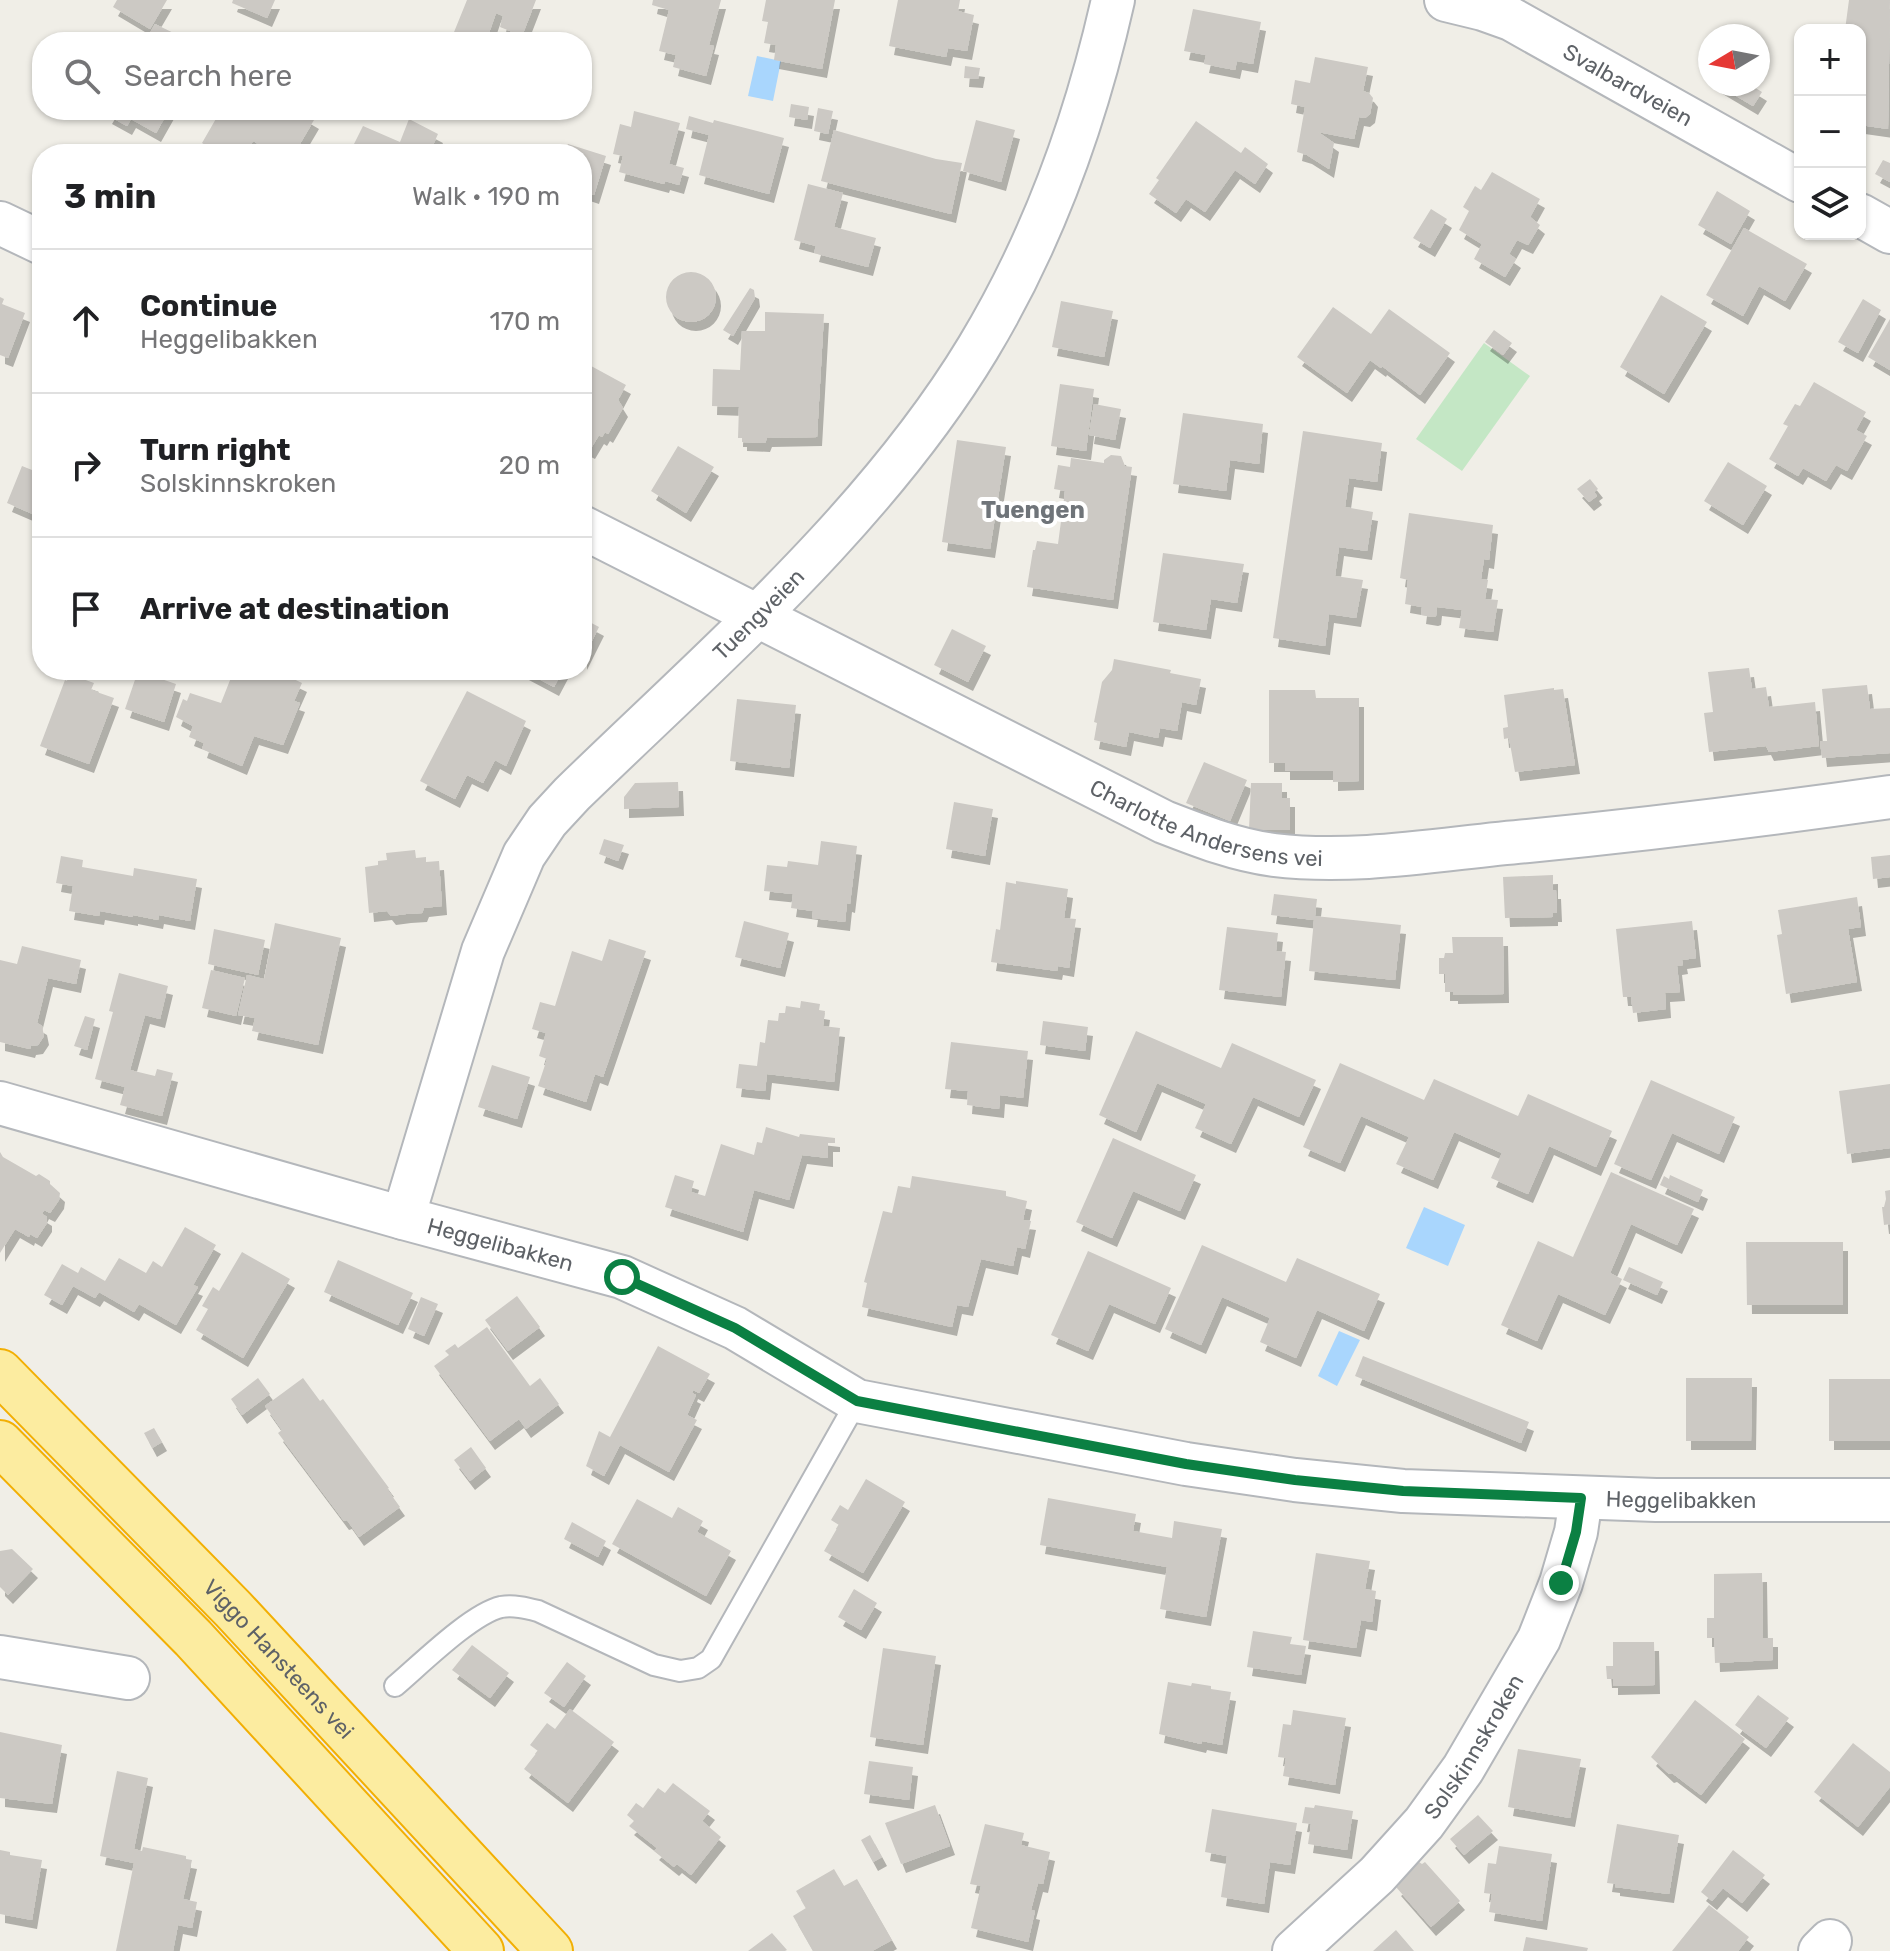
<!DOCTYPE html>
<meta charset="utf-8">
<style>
:root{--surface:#fff;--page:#f2f2f2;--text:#202124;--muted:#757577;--line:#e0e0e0}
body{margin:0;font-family:Rubik,sans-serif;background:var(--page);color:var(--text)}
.controls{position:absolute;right:24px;top:24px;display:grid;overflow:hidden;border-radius:16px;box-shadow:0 2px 6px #0004}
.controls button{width:72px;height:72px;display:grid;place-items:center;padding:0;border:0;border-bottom:2px solid var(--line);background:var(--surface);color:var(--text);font:40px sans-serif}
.compass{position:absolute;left:1698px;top:24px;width:72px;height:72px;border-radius:50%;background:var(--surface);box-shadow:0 2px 6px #0004;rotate:260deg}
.stop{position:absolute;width:24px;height:24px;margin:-18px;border:6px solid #0b8043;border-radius:50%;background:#fff}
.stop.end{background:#0b8043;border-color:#fff;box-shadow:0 2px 8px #0008}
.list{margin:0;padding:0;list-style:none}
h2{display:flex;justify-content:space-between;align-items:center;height:104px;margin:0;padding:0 32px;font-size:34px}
h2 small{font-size:26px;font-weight:400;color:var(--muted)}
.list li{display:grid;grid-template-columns:52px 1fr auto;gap:24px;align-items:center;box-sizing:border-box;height:144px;padding:0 32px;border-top:2px solid var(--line)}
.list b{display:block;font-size:30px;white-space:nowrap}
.list p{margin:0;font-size:26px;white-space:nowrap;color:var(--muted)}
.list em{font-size:26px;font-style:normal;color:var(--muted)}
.icon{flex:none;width:44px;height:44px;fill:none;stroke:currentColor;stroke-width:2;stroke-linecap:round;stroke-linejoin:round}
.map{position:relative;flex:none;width:1890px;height:1951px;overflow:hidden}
.search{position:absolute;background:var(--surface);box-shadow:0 2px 6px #0004;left:32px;top:32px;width:560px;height:88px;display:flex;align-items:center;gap:20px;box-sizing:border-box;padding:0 28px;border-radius:32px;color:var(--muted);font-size:30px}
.panel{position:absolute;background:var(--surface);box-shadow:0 2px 6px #0004;left:32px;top:144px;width:560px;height:536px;border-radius:32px}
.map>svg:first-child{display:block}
.green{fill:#c4e7c5}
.water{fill:#a9d6fd}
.building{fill:#ccc9c4;filter:url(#shadow)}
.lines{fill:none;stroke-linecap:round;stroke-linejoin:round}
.service-casing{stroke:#b4b7bb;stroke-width:24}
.minor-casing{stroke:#b4b7bb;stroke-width:46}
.trunk-casing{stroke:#f2af04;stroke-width:48}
.service{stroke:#fff;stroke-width:20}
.minor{stroke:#fff;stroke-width:42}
.trunk{stroke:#fceca0;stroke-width:44}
.route{stroke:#0b8043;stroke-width:10}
.labels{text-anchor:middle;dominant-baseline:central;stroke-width:8;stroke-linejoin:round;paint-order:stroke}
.street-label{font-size:22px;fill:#5e6267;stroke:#fff}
.neighbourhood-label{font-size:24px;font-weight:bold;fill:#6f7479;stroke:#fff}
</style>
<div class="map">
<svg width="1890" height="1951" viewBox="0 0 1890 1951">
<defs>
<filter id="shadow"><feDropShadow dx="5" dy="9" stdDeviation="0" flood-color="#0004"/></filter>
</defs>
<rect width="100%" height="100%" fill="#f0eee7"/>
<path class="green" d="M1484,343L1530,376L1462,471L1416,439Z"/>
<path class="water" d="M757,56L781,61L773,101L748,96Z
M1424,1207L1465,1225L1448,1266L1406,1248Z
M1339,1331L1360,1340L1337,1386L1318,1376Z"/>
<path class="building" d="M117,0H167L150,29L113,7Z
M233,0H275L267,18L232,3Z
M467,0H536L522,36L500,27L503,16L496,13L489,33L504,39L502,42H450Z
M653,0H721L709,45L714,46L706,76L673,67L676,55L659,51L669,10L652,5Z
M766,0H835L822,69L774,60L776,45L764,43L768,22L762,21Z
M898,0H960L958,11L974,15L967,51L948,48L946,57L889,46Z
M1849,0H1890L1888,129L1860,125V30H1845Z
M1193,9L1261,22L1253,64L1237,61L1235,70L1204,64L1206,55L1184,51Z
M155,24L186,39L187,42H145Z
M1315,57L1368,67L1363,91L1369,93L1373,98L1370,114L1365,118L1359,117L1354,139L1318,132L1334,143L1329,169L1307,155L1297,152L1305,107L1291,104L1295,80L1310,83Z
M965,66L980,68L978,79L964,78Z
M1716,84H1749L1762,92L1753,106Z
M791,104L809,107L807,120L789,117Z
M818,108L833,111L828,134L814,131Z
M110,110H169L156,133L131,119L127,126L107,115Z
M221,110H297L314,120L294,154H275L253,141L245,154H220L202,143Z
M634,111L680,123L669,164L684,168L679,185L665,181L664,184L619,172L623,156L613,154L620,124L631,127Z
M689,116L713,123L714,120L784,138L769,194L699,175L709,135L686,129Z
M409,119L438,134L429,154H349L363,126L400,142Z
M976,120L1015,130L1001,182L963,171Z
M1196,121L1241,153L1245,147L1268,164L1255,184L1235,170L1205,212L1186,199L1176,213L1149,194L1159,180L1156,178Z
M834,130L936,159L962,163L951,214L821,181Z
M568,144L606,156L594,195L582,191V154H565Z
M1883,160L1890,163V182L1875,174Z
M1492,172L1540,199L1530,217L1540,225L1528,245L1517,240L1509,254L1516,259L1505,277L1474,259L1482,244L1459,230L1469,211L1463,207L1475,186L1481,190Z
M808,184L843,193L834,227L876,238L868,267L814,253L816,246L794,240Z
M1717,191L1750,211L1731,244L1698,225Z
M1431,209L1447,219L1430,248L1413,238Z
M1744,228L1807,264L1785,301L1759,286L1743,316L1706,295Z
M666 297a25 25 0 1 1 50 0a25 25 0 1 1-50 0Z
M750,288L754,290L755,298L733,336L723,330Z
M1661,295L1707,322L1664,394L1620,367Z
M0,297L4,299L2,304L25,313L8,358L0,355Z
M1863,299L1881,310L1858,353L1838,342Z
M1061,301L1113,311L1104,357L1052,347Z
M1333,307L1371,334L1389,309L1450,353L1420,395L1382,366L1381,368L1370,360L1347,393L1297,357Z
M765,312L824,314L817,437L767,438L765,443L742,442V438H738L739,407L712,406L713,369L740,370L742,331H765Z
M1890,319V370L1868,357Z
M1494,330L1512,343L1503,355L1485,342Z
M582,361L626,385L618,400L623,408L608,434L605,432L602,437L599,435L590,450L582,446Z
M1814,382L1866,412L1856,430L1867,436L1847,471L1836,465L1826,481L1803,468L1798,476L1769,459L1788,426L1783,424L1795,404L1800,406Z
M1060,384L1094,389L1086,451L1051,446Z
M1094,404L1121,409L1115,440L1089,435Z
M1183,413L1263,424L1259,464L1230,460L1226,491L1173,484Z
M1303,431L1382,443L1377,482L1349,478L1345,507L1373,512L1367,551L1339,547L1335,576L1363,580L1356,618L1329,614L1325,646L1273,638Z
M957,440L1006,447L990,549L942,542Z
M678,446L714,467L686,513L651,491Z
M1111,455L1121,456L1125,466L1132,467L1113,600L1027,587L1033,550H1035L1037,541L1058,544L1065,491L1054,489L1058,465L1070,467L1071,458L1104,463V460Z
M1728,462L1767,486L1743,525L1704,501Z
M22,466L42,474V518L7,503Z
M1590,479L1598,489L1594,492L1597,496L1589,502L1577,489Z
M1409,513L1493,525L1489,560L1484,559L1481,579L1488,580L1485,599L1498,600L1493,632L1459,628L1462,610L1437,607L1436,616L1433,617L1421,615L1422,607L1405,604L1408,580L1400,578Z
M1163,553L1244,564L1237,603L1211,599L1206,630L1153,622Z
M582,618L599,627L582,661Z
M952,629L986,646L968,682L934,665Z
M1114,659L1171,670L1170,673L1201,679L1196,705L1182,702L1177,731L1160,728L1158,738L1129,732L1126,747L1094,740L1097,723L1094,722L1102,682L1112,670Z
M1749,668L1752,689L1766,687L1769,707L1815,702L1819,746L1769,752L1766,746L1709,752L1704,713L1713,712L1708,672Z
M234,670H275L302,683L294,701L300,703L283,745L254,736L242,766L202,749L204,743L189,737L193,726L176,717L183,699L187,701L190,693L221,703Z
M522,670H563L554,687Z
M138,671L176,684L164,722L125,709Z
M69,674L94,683L91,690L114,698L89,764L40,746L65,680L67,681Z
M1867,685L1870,709L1890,708V753L1822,758L1820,741H1827L1822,689Z
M1554,688V690L1563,689L1575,765L1515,772L1509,738L1504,739L1503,728L1508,727L1504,695Z
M1269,690H1315L1316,698H1359V781L1333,782V771H1285V763H1269Z
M467,691L526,721L506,766L495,760L483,783L467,775L455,799L420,781Z
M737,699L796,705L789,768L730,761Z
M1204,762L1247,780L1230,821L1186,803Z
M678,782L679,807L624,809V797L635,783Z
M1251,783H1282V798H1290V830H1249Z
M954,802L993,809L985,856L946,849Z
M604,839L624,845L618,861L599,854Z
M821,841L857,846L850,904L847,903L845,922L812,918L813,911L791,908L793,894L764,891L767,865L787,867L788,861L818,865Z
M415,850L416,858L426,857V862L439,861L442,906L424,908L422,913L406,914L391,916L387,911L369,913L365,867L378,865V861L387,860L386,853Z
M1890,855V877L1873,879L1871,857Z
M61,856L83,860L82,867L133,876L134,868L197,879L190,921L159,915L158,920L133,915V917L100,911L99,916L69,911L73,886L56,883Z
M1553,875V890H1556L1557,913H1553V917L1505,918L1503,877Z
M1016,881L1068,889L1064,918L1076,919L1069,968L1058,966L1057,971L991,962L996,929L1000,930L1006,882L1016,884Z
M1274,894L1317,899L1315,916L1401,925L1395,980L1309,971L1314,920L1271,915Z
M1857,897L1861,927L1848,929L1857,982L1786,994L1777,935L1782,934L1778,910Z
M744,921L789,933L780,968L735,957Z
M1692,921L1696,958L1682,960L1683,965L1677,966L1680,992L1665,993L1666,1009L1633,1013L1631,997H1623L1616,929Z
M275,923L341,938L318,1045L252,1031L255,1018L238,1015L247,975L264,979Z
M1227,927L1278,933L1276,951L1286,952L1281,997L1219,990Z
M214,929L265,940L258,975L208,964Z
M1452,937H1503L1504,994L1453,995V992H1445V974H1439V958H1444L1445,953H1453Z
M609,939L646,951L603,1077L595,1074L586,1102L538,1086L547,1059L539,1056L546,1033L532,1029L540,1002L555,1006L572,951L602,961Z
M22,946L81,960L76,984L48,978L37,1023L42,1026L44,1036L38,1045L31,1046L30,1049L0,1042V960L17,964Z
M211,970L245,978L236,1016L202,1008Z
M119,973L168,986L160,1019L145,1015L130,1070L155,1076L157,1069L173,1073L162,1116L120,1105L125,1087L95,1079L113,1012L109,1011Z
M801,1001L820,1004L819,1010L825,1011L823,1026L840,1028L834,1082L767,1074L765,1091L736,1088L739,1064L757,1066L760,1042L765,1043L768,1020L778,1021L779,1013H785L786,1006L800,1008Z
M85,1016L95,1019L87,1050L74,1046Z
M1043,1021L1088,1027L1085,1051L1040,1045Z
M1136,1031L1221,1068L1232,1043L1316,1080L1299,1117L1253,1097L1231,1144L1195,1128L1206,1104L1157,1083L1136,1132L1099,1115Z
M951,1042L1028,1051L1023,1098L1000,1095L999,1109L967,1105L968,1091L945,1089Z
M1340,1063L1424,1100L1434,1079L1518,1116L1528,1094L1612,1131L1596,1167L1549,1146L1528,1194L1491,1178L1502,1153L1454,1132L1433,1180L1396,1164L1409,1137L1361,1116L1340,1163L1303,1147Z
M492,1065L530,1077L517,1119L478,1107Z
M1651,1080L1735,1117L1719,1154L1672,1133L1651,1180L1614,1164Z
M1890,1084V1148L1847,1154L1839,1091Z
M766,1127L799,1137L800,1134L835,1138V1143H828V1158L802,1155L789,1200L754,1190L743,1232L665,1207L675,1175L694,1181L691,1192L705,1196L721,1144L754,1155L757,1142L762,1143Z
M1113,1138L1196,1175L1180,1211L1133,1191L1112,1238L1076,1222Z
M0,1152L3,1157L36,1176L39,1174L50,1181V1184L60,1193L59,1200L50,1213L44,1210L42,1214L47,1217V1223L37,1238L30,1234L29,1237L15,1229L0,1253Z
M1611,1172L1694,1209L1677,1245L1631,1224L1610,1273L1622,1279L1605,1315L1558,1294L1537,1341L1501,1325L1538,1241L1573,1257Z
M1670,1175L1703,1190L1698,1202L1660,1185L1664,1176L1669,1179Z
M912,1176L1006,1191V1196L1027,1201L1023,1220L1031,1221L1025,1249L1017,1247L1013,1266L981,1259L968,1307L957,1305L952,1327L862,1307L867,1283L864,1282L883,1211L892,1213L898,1186L910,1188Z
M1890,1190V1224L1884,1225L1882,1207H1884L1886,1199L1885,1191Z
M185,1227L216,1245L193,1285L198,1287L176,1325L139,1304L134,1312L99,1292L95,1298L73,1286L62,1305L44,1295L62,1264L78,1273L81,1267L105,1281L119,1258L146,1273L153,1261L162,1267Z
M1746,1242H1843V1305H1747Z
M1202,1245L1286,1282L1297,1258L1380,1294L1364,1331L1317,1310L1296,1358L1260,1342L1270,1318L1222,1297L1201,1345L1165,1329Z
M1088,1251L1171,1288L1155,1324L1109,1304L1088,1351L1051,1335Z
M242,1252L290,1279L243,1358L196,1330L208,1309L202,1306L213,1287L219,1291Z
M338,1260L413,1293L398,1325L324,1292Z
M1629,1267L1663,1282L1657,1295L1623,1280Z
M517,1296L540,1327L508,1351L485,1320Z
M421,1297L438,1304L424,1336L408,1329Z
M487,1327L530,1386L540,1378L559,1404L526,1429L519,1419L490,1441L434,1366L449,1355L445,1351L455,1344L458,1348Z
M658,1346L710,1374L699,1393L693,1390L692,1393L696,1395L687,1415L697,1420L669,1472L620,1445L604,1476L586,1466L599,1431L610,1437Z
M1363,1356L1529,1422L1521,1443L1355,1376Z
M258,1378L270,1394L242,1415L231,1399Z
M303,1378L320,1401L323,1399L389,1488L387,1489L400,1507L359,1537L347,1520L344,1521L278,1433L282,1430L265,1406Z
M1686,1378H1752L1751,1441H1686Z
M1829,1379H1890V1441H1829Z
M154,1428L162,1442L152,1448L144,1433Z
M471,1447L486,1468L470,1481L454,1460Z
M866,1479L905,1502L863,1573L824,1551L839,1525L831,1520L840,1505L848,1510Z
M1048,1498L1136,1514L1133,1531L1172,1538L1174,1521L1222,1529L1206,1617L1160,1609L1167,1567L1040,1545Z
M637,1499L672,1518L678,1507L703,1521L697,1532L731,1551L706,1596L612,1544Z
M572,1522L606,1541L598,1557L564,1539Z
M12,1549L33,1569L8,1595L0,1587V1551Z
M1316,1553L1370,1561L1365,1589L1376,1591L1372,1622L1361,1620L1356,1648L1303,1640Z
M1762,1573L1763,1638H1773V1660L1715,1663L1714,1638H1707V1618H1714V1574Z
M854,1589L877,1603L861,1630L838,1617Z
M1253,1631L1292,1637L1290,1644L1306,1646L1301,1675L1247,1667Z
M1613,1642H1654L1655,1685L1613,1686V1679H1607L1606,1666H1613Z
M472,1645L509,1673L490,1698L452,1670Z
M883,1648L936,1656L923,1745L870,1737Z
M567,1662L586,1676L564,1707L544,1693Z
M1168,1682L1191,1686L1192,1683L1211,1686V1689L1231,1692L1222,1745L1202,1741L1201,1744L1159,1734Z
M1758,1695L1789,1718L1766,1748L1735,1725Z
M1695,1700L1745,1739L1701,1795L1672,1773L1669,1774L1651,1757Z
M570,1709L614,1742L568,1803L524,1769L538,1751L530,1745L547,1723L555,1729Z
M1293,1710L1346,1718L1335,1785L1283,1776L1286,1758L1278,1757L1283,1724L1291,1725Z
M0,1732L62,1745L52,1804L0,1798Z
M1853,1743L1890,1772V1787L1858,1827L1814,1792Z
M1518,1749L1581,1759L1570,1818L1508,1807Z
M869,1761L913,1767L909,1800L864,1794Z
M117,1771L148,1778L134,1849L142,1851L143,1847L186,1856V1859L192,1860L183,1899L197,1902L192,1928L178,1925L173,1951H116L134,1863L100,1856Z
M673,1783L710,1811L702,1821L721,1837L691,1875L677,1864L674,1867L654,1851L657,1848L629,1826L634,1821L627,1815L636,1803L643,1808L658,1788L665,1793Z
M935,1805L950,1846L901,1864L885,1823Z
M1315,1805L1353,1811L1347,1850L1308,1844L1311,1824L1302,1823L1305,1807L1314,1808Z
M1212,1809L1297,1823L1290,1865L1270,1862L1264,1904L1221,1897L1227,1856L1205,1852Z
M1478,1815L1493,1831L1464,1855L1450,1839Z
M985,1824L1024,1833L1021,1845L1050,1852L1043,1884L1038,1883L1031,1910L1035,1911L1028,1942L971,1928L981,1886L970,1884Z
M1617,1824L1679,1835L1669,1894L1615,1887V1884L1607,1883Z
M870,1835L882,1857L873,1862L861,1840Z
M1499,1846L1552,1854L1542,1921L1489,1912L1492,1894L1484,1893L1488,1863L1496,1864Z
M0,1850L10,1852V1855L42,1860L32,1920L0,1914Z
M1733,1850L1765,1875L1742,1903L1723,1888L1712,1901L1701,1892Z
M1419,1862L1422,1864L1425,1862L1460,1901L1431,1927L1396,1887L1399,1885L1396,1882Z
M834,1869L844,1886L857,1879L892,1940L872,1951H813L793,1916L806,1908L796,1891Z
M1709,1905L1749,1937L1738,1951H1672Z
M1396,1930L1414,1951H1373Z
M772,1933L787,1950L785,1951H748Z
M1526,1937L1588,1948L1587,1951H1523Z"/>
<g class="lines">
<defs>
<path id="service" d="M395,1686C420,1665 471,1614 501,1607C514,1605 526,1608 538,1611L654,1665L680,1671L698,1668L711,1659L857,1401"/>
<g id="minor">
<path id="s1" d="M1446,0L1483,9L1511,19L1800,181"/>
<path d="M1860,215L1890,232"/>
<path d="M0,223L42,243"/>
<path id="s2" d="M582,527L1164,822C1200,836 1236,850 1274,855C1359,865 1445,848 1528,841C1649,829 1770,814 1890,797"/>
<path id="s3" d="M0,1103L403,1218L622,1277L735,1328L857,1401L1186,1464L1295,1480L1403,1491L1656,1500H1890"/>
<path id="s4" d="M403,1218L483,951L524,855L547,821L572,794C713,657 876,517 978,348C1042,242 1086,120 1113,0"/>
<path d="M0,1657L128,1678"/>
<path id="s5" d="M1294,1951L1377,1875L1424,1823L1463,1769L1539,1639L1561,1583L1576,1532L1581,1498"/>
<path d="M1820,1951L1830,1941"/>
</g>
<g id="trunk">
<path id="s6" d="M0,1372L233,1609L550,1951"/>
<path d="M0,1443L193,1638L481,1951"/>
</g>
</defs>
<use href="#service" class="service-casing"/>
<use href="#minor" class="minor-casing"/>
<use href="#trunk" class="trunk-casing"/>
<use href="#service" class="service"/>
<use href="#minor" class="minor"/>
<use href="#trunk" class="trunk"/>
</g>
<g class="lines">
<path class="route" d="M622,1277L735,1328L857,1401L1186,1464L1295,1480L1403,1491L1581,1498L1576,1532L1561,1583"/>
</g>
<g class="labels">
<g class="street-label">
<text stroke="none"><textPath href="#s1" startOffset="202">Svalbardveien</textPath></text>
<text stroke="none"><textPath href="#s4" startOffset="720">Tuengveien</textPath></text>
<text stroke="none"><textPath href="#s2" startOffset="694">Charlotte Andersens vei</textPath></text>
<text stroke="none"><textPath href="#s3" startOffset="520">Heggelibakken</textPath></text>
<text stroke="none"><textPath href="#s3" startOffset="1744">Heggelibakken</textPath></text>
<text stroke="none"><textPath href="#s6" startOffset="400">Viggo Hansteens vei</textPath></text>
<text stroke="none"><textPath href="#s5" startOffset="274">Solskinnskroken</textPath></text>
</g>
<g class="neighbourhood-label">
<text x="1033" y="510">Tuengen</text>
</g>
</g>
</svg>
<div class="controls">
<button>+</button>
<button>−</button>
<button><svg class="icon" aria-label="layers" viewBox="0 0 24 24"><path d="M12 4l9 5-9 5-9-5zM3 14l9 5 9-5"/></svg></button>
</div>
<svg class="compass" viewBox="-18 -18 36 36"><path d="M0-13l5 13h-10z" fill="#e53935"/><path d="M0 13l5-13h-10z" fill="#757577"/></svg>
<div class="stop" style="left:622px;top:1277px"></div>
<div class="stop end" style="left:1561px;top:1583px"></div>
<div class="search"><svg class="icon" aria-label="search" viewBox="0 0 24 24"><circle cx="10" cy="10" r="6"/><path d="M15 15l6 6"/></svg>Search here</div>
<section class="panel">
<h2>3 min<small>Walk · 190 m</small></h2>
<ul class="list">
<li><svg class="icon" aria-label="ahead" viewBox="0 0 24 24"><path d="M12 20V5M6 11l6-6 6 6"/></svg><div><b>Continue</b><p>Heggelibakken</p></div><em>170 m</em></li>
<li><svg class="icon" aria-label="right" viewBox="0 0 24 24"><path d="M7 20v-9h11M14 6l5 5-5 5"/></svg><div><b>Turn right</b><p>Solskinnskroken</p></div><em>20 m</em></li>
<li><svg class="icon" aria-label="arrive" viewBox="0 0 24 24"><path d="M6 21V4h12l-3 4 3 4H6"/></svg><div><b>Arrive at destination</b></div></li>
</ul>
</section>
</div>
